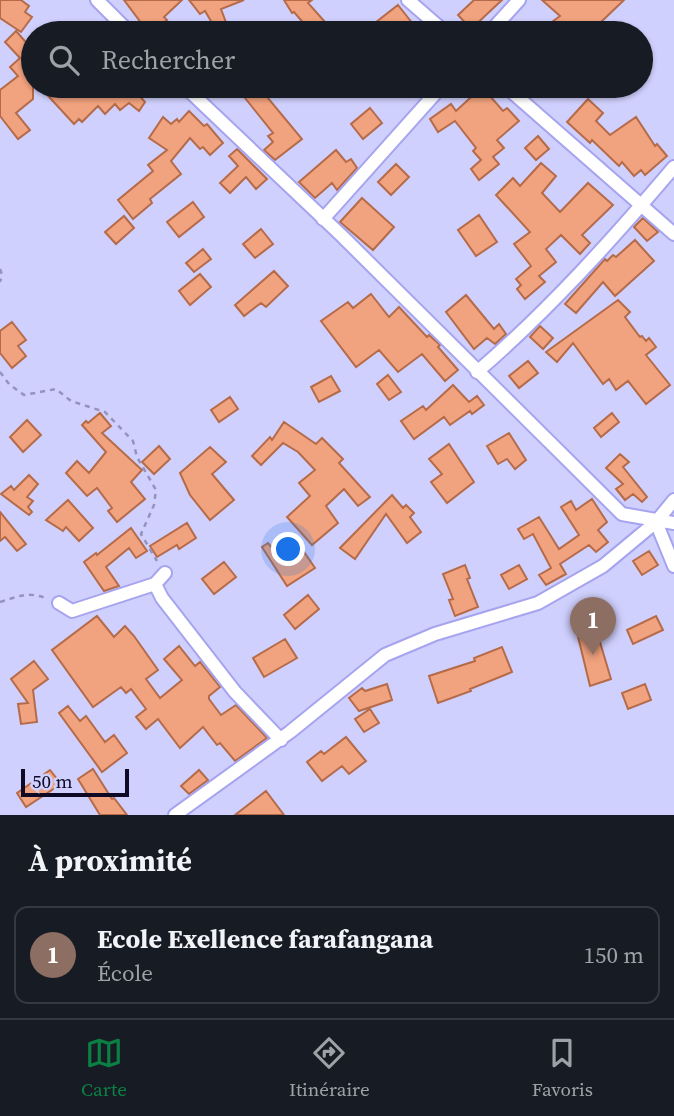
<!DOCTYPE html>
<html lang="fr">
<meta charset="utf-8">
<style>
:root{--surface:#171b24;--page:#242831;--text:#f1f3f6;--muted:#9ea1a6;--line:#363941;--accent:#0b8043}
body{margin:0;font-family:"Source Serif 4",serif;background:var(--page);color:var(--text)}
.scale{position:absolute;left:21px;bottom:18px;width:108px;box-sizing:border-box;padding-left:7px;border:4px solid #0e0a25;border-top:0;font-size:19px;line-height:24px;white-space:nowrap;color:#0e0a25;-webkit-text-stroke:5px #d0d0fe;paint-order:stroke}
.you{position:absolute;left:289px;top:550px;width:24px;height:24px;margin:-18px;border:5px solid #fff;border-radius:50%;background:#1a73e8;box-shadow:0 0 0 10px #1a73e833}
.badge{display:grid;place-items:center;width:46px;height:46px;border-radius:50%;background:var(--accent);color:#fff;font-size:23px;font-weight:700}
.pin{position:absolute;translate:-50% -58px;filter:drop-shadow(0 2px 4px #0008)}
.pin::after{content:'';position:absolute;top:37px;width:24px;height:21px;background:inherit;clip-path:polygon(0 0,100% 0,50% 100%)}
.list{margin:0;padding:0;list-style:none}
h2{display:flex;justify-content:space-between;align-items:center;height:91px;margin:0;padding:0 28px;font-size:30px}
h2 small{font-size:23px;font-weight:400;color:var(--muted)}
.list li{display:grid;grid-template-columns:46px 1fr auto;gap:21px;align-items:center;box-sizing:border-box;height:98px;margin:0 14px 14px;padding:0 14px;border:2px solid var(--line);border-radius:14px}
.list b{display:block;font-size:26px;white-space:nowrap}
.list p{margin:0;font-size:23px;white-space:nowrap;color:var(--muted)}
.list em{font-size:23px;font-style:normal;color:var(--muted)}
.icon{flex:none;width:38px;height:38px;fill:none;stroke:currentColor;stroke-width:2;stroke-linecap:round;stroke-linejoin:round}
.map{position:relative;flex:none;width:674px;height:815px;overflow:hidden}
.search{position:absolute;background:var(--surface);box-shadow:0 2px 5px #0004;left:21px;right:21px;top:21px;height:77px;display:flex;align-items:center;gap:18px;box-sizing:border-box;padding:0 24px;border-radius:38px;color:var(--muted);font-size:26px}
.sheet{height:203px;background:var(--surface)}
nav{display:flex;justify-content:space-around;align-items:center;box-sizing:border-box;height:98px;border-top:2px solid var(--line);background:var(--surface);font-size:19px;color:var(--muted)}
nav a{display:grid;justify-items:center;gap:4px}
nav .on{color:var(--accent)}
.map>svg:first-child{display:block}
.building{fill:#f1a27e;stroke:#b56b49;stroke-width:2}
.lines{fill:none;stroke-linecap:round;stroke-linejoin:round}
.street-casing{stroke:#a7a4ef;stroke-width:16}
.path{stroke:#9593bc;stroke-width:2.5;stroke-dasharray:5 5;stroke-linecap:butt}
.street{stroke:#fff;stroke-width:12}
</style>
<div class="map">
<svg width="674" height="815" viewBox="0 0 674 815">
<rect width="100%" height="100%" fill="#d0d0fe"/>
<path class="building" d="M0,0H21L29,6L25,12L32,17L21,32L0,18Z
M124,0H182L164,17L167,20L158,28L152,22L145,28Z
M189,0H244L221,9L230,33H218L205,11L200,14Z
M284,0H312L308,3L325,22L312,33L294,12L292,13Z
M474,0H502L471,29L458,15Z
M542,0H624L599,24L601,27L590,33L570,31L566,33H537L560,16Z
M398,5L420,33H362Z
M16,31L31,48L33,46V99L16,113L30,130L18,139L0,116V90L18,76L10,67L20,58L5,42Z
M39,86H131L145,102L139,111L129,103L120,110L115,104L105,114L98,106L82,122L79,119L74,124Z
M250,86H258L302,139L275,160L264,150L273,142L268,136L273,133L241,93Z
M482,87L503,111L507,108L519,121L497,140L504,148L493,157L499,164L479,180L471,169L481,160L473,151L476,148L455,121L438,132L430,119L451,104L456,111Z
M588,99L603,113L596,121L610,135L636,117L655,146L657,144L667,156L645,175L641,170L634,176L622,162L619,166L592,140L590,143L567,122Z
M370,108L382,123L363,139L351,124Z
M189,111L204,126L207,124L223,143L210,155L203,147L200,149L190,138L171,161L181,174L150,199L152,203L133,219L118,200L153,171L148,165L167,150L149,138L163,117L171,124L177,119L179,122Z
M538,136L549,149L536,160L525,148Z
M237,149L267,179L256,189L246,177L230,193L220,183L238,166L229,156Z
M336,150L346,162L351,159L357,168L337,190L332,183L315,198L299,182Z
M541,163L556,176L542,193L560,212L588,183L613,205L582,235L590,243L580,254L561,235L546,249L556,262L539,276L545,282L525,299L517,289L521,285L516,279L531,266L514,244L530,232L496,195L513,178L520,186Z
M396,164L409,177L391,195L378,182Z
M362,198L394,227L373,250L340,222Z
M193,202L204,217L179,237L167,222Z
M479,215L497,242L476,256L458,230Z
M124,216L134,228L116,244L105,232Z
M643,218L658,232L647,241L634,227Z
M261,229L273,244L255,258L243,244Z
M635,240L654,261L615,296L603,282L576,313L565,304L605,259L607,261L613,255L616,257Z
M203,249L211,259L194,272L186,263Z
M274,271L288,286L266,307L261,303L244,316L235,305Z
M200,274L211,287L190,305L179,291Z
M371,294L389,317L399,307L427,337L429,335L440,345L438,347L458,370L445,381L422,354L398,372L379,350L356,367L321,321L348,302L353,308Z
M466,295L494,329L499,324L506,334L495,344L487,338L474,349L446,312Z
M618,300L630,312L625,317L640,337L642,336L646,341L649,338L656,347L646,355L670,385L646,404L628,381L616,390L609,379L603,384L573,343L557,362L546,352Z
M12,322L26,340L18,346L26,356L12,368L0,353V331Z
M540,326L553,338L543,349L530,337Z
M528,361L538,373L519,388L509,376Z
M388,375L401,392L389,400L377,384Z
M331,376L340,391L319,402L311,387Z
M453,385L469,402L477,396L484,405L472,414L470,411L450,425L444,417L414,439L401,421L423,406L426,410Z
M230,397L238,409L219,422L211,410Z
M100,413L111,426L102,433L142,470L131,482L145,499L117,522L108,511L112,508L97,488L87,496L66,473L77,461L89,473L106,452L82,425L86,421L88,423Z
M612,413L619,422L601,437L594,428Z
M27,420L41,435L23,452L10,437Z
M284,422L316,444L322,438L343,459L339,463L370,497L358,506L344,489L326,506L338,523L312,545L287,517L310,496L299,483L315,470L298,452L283,443L261,465L252,456L270,437L272,440Z
M509,433L526,460L515,469L507,459L498,464L487,446Z
M449,444L474,482L447,503L431,482L442,474L429,459Z
M159,446L170,459L154,474L142,462Z
M210,447L226,462L212,474L234,500L210,520L190,495L180,473Z
M620,454L629,462L623,467L647,497L642,502L633,494L625,500L616,489L623,484L606,468Z
M29,475L38,484L27,497L33,501L28,507L32,512L29,515L1,494L11,486L14,490Z
M392,495L403,508L406,505L414,513L410,517L421,532L407,543L386,514L355,559L340,548Z
M592,499L607,522L598,530L608,542L596,552L589,545L560,564L566,574L546,585L539,575L551,568L533,534L524,539L518,529L539,517L559,549L579,535L561,507L571,501L576,510Z
M68,500L93,528L79,541L66,527L63,531L46,520Z
M0,512L26,544L17,551L5,537L0,541Z
M187,523L196,538L179,549L177,545L157,557L150,546Z
M131,528L147,551L136,558L129,548L106,567L119,586L104,591L84,562L96,553L97,555Z
M268,543L282,560L286,558L287,560L302,549L315,568L287,586L262,547Z
M649,551L658,565L642,575L633,561Z
M224,562L236,577L214,594L202,579Z
M465,565L470,578L467,579L478,607L455,616L449,600L453,599L443,574Z
M519,565L527,579L509,589L501,575Z
M308,595L319,609L295,629L284,615Z
M591,612L611,679L590,686L573,616Z
M97,616L114,637L125,626L134,636L158,670L146,679L160,698L182,680L164,659L179,646L195,666L200,662L220,687L209,696V699L221,715L236,705L267,738L235,761L220,743L217,745L203,727L180,748L158,719L146,729L136,717L146,709L131,689L126,693L121,687L93,707L52,650Z
M656,616L663,630L633,644L627,630Z
M285,639L297,658L264,677L253,658Z
M502,647L512,672L470,689L471,691L438,703L429,676L475,661L474,658Z
M34,661L48,679L33,690L37,722L21,724L18,704L28,703L11,679Z
M387,684L392,700L359,711L349,698L362,688L365,691Z
M645,684L651,700L628,709L622,693Z
M68,706L80,721L86,716L105,742L114,735L127,753L102,772L59,713Z
M370,709L379,723L364,732L355,719Z
M346,737L366,761L349,774L342,766L322,781L307,762L321,751L324,754Z
M93,769L112,799L114,798L127,815H100L78,779Z
M50,770L61,784L26,807L17,793Z
M199,770L208,780L189,794L181,786Z
M266,791L284,815H235Z"/>
<g class="lines">
<defs>
<path id="street" d="M97,0L130,33
M408,0L446,33
M489,33L519,0
M184,86L342,236L622,514L674,523
M505,86L674,234
M323,219L442,86
M477,372C549,310 613,239 674,167
M656,522L674,566
M165,573L155,584L162,598L235,692L281,740
M59,603L72,611L155,584
M175,815L290,732L385,655L435,634L538,603L603,566L656,522L674,500"/>
</defs>
<use href="#street" class="street-casing"/>
<path class="path" d="M0,269L2,275L0,282
M0,372L9,384L24,395L56,389L71,401L105,412L133,441L137,457L156,490L154,505L141,534L157,561
M0,602C18,597 25,591 46,598"/>
<use href="#street" class="street"/>
</g>
</svg>
<div class="scale">50 m</div>
<div class="you"></div>
<div class="pin badge" style="left:593px;top:655px;background:#8d6e63">1</div>
<div class="search"><svg class="icon" aria-label="search" viewBox="0 0 24 24"><circle cx="10" cy="10" r="6"/><path d="M15 15l6 6"/></svg>Rechercher</div>
</div>
<section class="sheet">
<h2>À proximité<small></small></h2>
<ul class="list">
<li><span class="badge" style="background:#8d6e63">1</span><div><b>Ecole Exellence farafangana</b><p>École</p></div><em>150 m</em></li>
</ul>
</section>
<nav>
<a class="on"><svg class="icon" aria-label="map" viewBox="0 0 24 24"><path d="M3 6l6-2 6 2 6-2v14l-6 2-6-2-6 2zM9 4v14M15 6v14"/></svg>Carte</a>
<a><svg class="icon" aria-label="directions" viewBox="0 0 24 24"><path d="M12 3l9 9-9 9-9-9zM9 14v-3h6M13 9l2 2-2 2"/></svg>Itinéraire</a>
<a><svg class="icon" aria-label="saved" viewBox="0 0 24 24"><path d="M7 4h10v16l-5-4-5 4z"/></svg>Favoris</a>
</nav>
